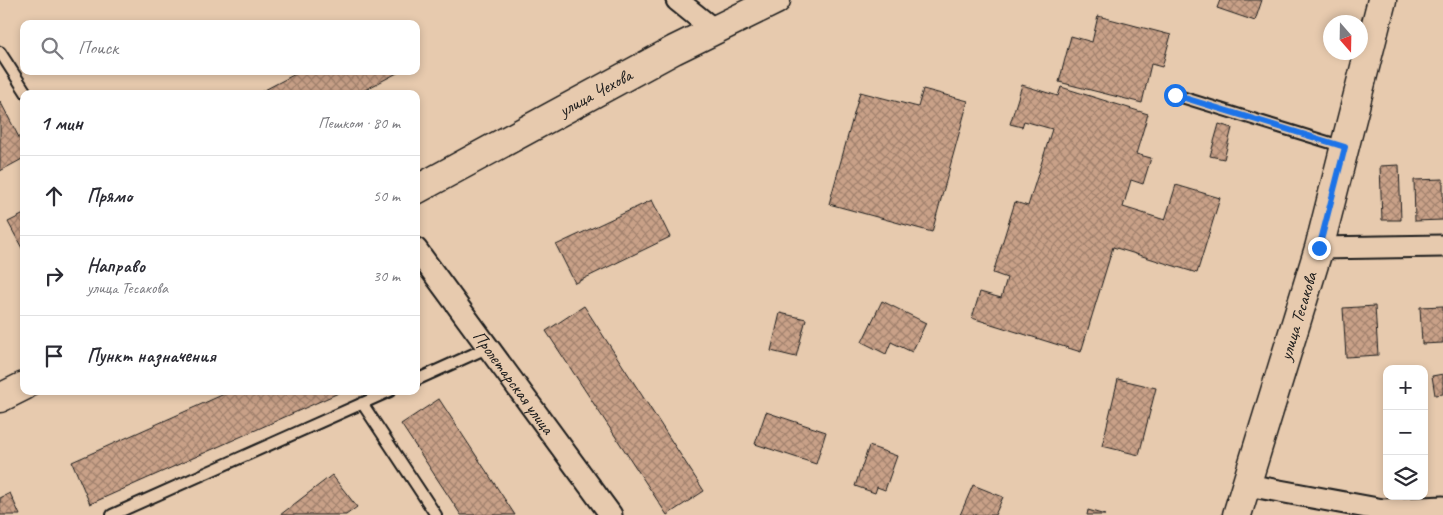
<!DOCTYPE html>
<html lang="ru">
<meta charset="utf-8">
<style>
:root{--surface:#fff;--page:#f2f2f3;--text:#2b2b33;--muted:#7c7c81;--line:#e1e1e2}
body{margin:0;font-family:Caveat,sans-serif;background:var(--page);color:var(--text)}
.controls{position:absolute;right:15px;bottom:15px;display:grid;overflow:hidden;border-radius:10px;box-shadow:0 2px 8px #0003}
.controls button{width:45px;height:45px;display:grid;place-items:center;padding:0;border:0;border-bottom:1px solid var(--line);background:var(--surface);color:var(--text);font:25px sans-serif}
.compass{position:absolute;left:1323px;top:15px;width:45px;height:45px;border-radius:50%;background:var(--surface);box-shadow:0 2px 8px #0003;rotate:160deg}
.stop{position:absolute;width:15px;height:15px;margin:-11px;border:4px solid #1a73e8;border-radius:50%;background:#fff}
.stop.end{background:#1a73e8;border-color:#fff;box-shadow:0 1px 5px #0008}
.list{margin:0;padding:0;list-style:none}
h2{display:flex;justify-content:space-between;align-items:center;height:65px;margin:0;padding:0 20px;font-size:21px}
h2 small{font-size:16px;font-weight:400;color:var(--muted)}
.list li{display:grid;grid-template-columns:32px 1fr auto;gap:15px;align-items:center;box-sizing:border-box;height:80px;padding:0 20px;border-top:1px solid var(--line)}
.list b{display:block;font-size:19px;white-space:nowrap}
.list p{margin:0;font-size:16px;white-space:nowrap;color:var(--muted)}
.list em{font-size:16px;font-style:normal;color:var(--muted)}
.icon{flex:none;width:28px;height:28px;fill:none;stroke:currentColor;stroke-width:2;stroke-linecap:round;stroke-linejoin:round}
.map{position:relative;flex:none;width:1443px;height:515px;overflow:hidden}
.search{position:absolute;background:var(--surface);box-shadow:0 2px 8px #0003;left:20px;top:20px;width:400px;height:55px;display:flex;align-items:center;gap:12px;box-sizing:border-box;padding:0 18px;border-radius:10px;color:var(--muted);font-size:19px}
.panel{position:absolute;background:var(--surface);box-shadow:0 2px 8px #0003;left:20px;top:90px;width:400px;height:305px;border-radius:10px}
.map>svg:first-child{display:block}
.building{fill:url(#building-cross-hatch);stroke:#1c1c1c}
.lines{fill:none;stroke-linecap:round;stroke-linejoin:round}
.lane-casing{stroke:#1c1c1c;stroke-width:14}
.street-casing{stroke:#1c1c1c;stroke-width:25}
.secondary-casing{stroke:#1c1c1c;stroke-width:31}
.lane{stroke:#e7caae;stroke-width:10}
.street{stroke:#e7caae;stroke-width:21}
.secondary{stroke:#e7caae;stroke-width:28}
.route{stroke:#1a73e8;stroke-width:6}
.labels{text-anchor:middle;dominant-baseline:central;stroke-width:4;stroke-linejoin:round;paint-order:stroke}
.street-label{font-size:18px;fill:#1c1c1c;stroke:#e7caae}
</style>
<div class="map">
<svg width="1443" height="515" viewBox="0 0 1443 515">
<defs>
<pattern id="building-cross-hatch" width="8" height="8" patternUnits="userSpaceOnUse" patternTransform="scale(1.25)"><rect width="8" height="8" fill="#c9a188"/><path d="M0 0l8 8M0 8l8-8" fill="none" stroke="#a2826e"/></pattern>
</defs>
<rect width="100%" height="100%" fill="#e7caae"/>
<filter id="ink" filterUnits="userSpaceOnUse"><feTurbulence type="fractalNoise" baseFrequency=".02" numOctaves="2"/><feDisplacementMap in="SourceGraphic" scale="10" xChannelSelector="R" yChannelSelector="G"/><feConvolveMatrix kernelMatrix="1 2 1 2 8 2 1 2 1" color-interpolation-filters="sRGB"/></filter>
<g filter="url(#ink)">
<path class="building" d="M1220,0H1262L1255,21L1217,8Z
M1098,16L1171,35L1162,67L1151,64L1142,103L1059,82L1071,36L1092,42Z
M301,71H401L357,94H257Z
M1022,85L1058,96L1061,87L1148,114L1136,154L1151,158L1143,184L1131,180L1123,207L1165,220L1176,185L1220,198L1197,273L1113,247L1081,352L972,318L980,292L1001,298L1007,278L993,273L1015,202L1028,206L1052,129L1024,121L1022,127L1010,124Z
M923,89L968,101L932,232L829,204L860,92L918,107Z
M0,101L24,147V158L0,171Z
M1219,124L1232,128L1224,159L1210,156Z
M1399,165L1401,220H1382L1380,166Z
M1443,179V220L1415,221L1414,180Z
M652,200L670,237L575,283L556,245Z
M24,214V252L8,222Z
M882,301L926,323L912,352L891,342L886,354L862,342Z
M584,306L704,491L667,515L546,331Z
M1375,306L1378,355L1346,357L1343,308Z
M1443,306V343L1422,344L1420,307Z
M780,313L806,319L796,357L771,351Z
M1443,374V394L1435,395L1432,376Z
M1118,379L1156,388L1139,455L1102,446Z
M231,391H343L90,504L72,462Z
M439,399L515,515H461L401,424Z
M766,412L826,432L816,464L755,444Z
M869,446L897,456L885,490L877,487L875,493L855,486Z
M332,475L357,507L346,515H280Z
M973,485L1003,497L995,515H960Z
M10,493L20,515H0V498Z
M1088,510L1105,515H1087Z"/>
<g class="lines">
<defs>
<path id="lane" d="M0,52L27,94
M1175,95L1344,147
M416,380L489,347
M362,403L436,515
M112,515L390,391"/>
<g id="street">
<path d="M677,0L714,30"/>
<path d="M1319,248L1443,246"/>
<path id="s1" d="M416,249L611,515"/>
<path d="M1247,485L1383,510L1443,507"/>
</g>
<g id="secondary">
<path id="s2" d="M416,190L674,50L776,0"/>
<path d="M0,398L24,386"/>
<path id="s3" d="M1237,515L1319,248L1382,0"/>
</g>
</defs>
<use href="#lane" class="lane-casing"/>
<use href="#street" class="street-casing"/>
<use href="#secondary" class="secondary-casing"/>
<use href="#lane" class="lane"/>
<use href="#street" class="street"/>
<use href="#secondary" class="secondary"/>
</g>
</g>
<g class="lines" filter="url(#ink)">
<path class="route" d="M1175,95L1345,147L1319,248"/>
</g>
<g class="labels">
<g class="street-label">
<text stroke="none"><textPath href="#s2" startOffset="204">улица Чехова</textPath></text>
<text stroke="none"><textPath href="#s3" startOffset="208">улица Тесакова</textPath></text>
<text stroke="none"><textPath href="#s1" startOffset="165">Пролетарская улица</textPath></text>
</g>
</g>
</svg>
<div class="controls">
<button>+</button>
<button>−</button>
<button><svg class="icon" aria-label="layers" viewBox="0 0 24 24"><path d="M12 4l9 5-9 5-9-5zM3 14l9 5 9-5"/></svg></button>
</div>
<svg class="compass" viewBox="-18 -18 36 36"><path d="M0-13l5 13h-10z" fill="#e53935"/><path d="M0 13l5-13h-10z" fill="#7c7c81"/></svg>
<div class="stop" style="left:1175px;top:95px"></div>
<div class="stop end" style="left:1319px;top:248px"></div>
<div class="search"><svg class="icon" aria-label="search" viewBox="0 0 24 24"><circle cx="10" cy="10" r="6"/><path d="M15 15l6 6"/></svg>Поиск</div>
<section class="panel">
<h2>1 мин<small>Пешком · 80 m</small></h2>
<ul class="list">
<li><svg class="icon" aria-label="ahead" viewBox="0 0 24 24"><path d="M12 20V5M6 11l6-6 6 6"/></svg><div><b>Прямо</b></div><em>50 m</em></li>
<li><svg class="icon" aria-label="right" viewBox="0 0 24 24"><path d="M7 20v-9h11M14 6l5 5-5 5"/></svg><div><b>Направо</b><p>улица Тесакова</p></div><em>30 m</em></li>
<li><svg class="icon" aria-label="arrive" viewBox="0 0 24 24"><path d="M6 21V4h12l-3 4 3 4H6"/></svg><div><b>Пункт назначения</b></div></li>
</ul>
</section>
</div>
